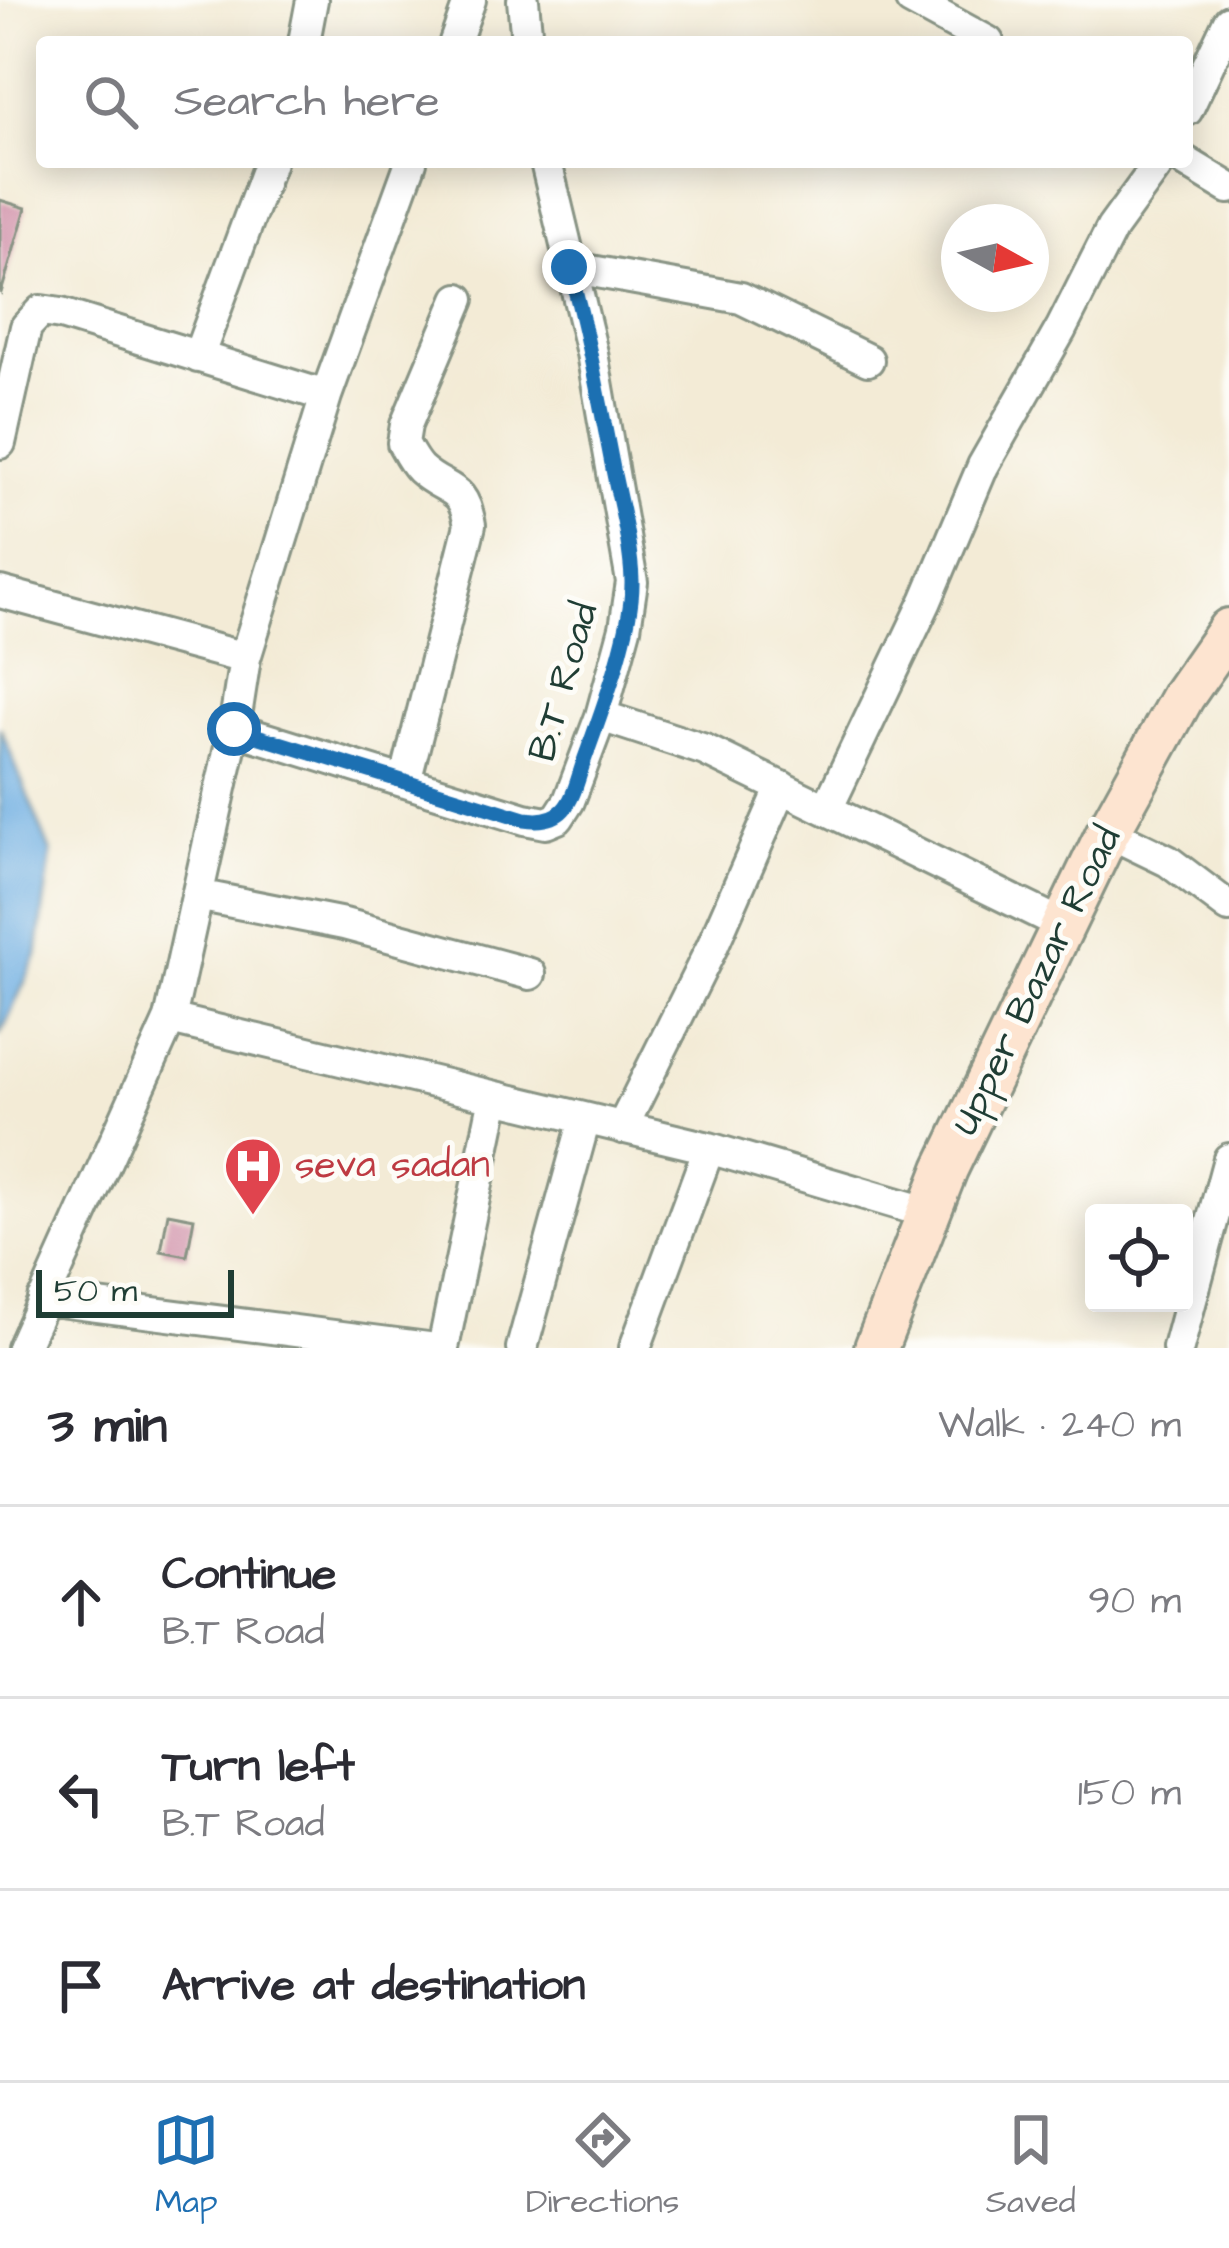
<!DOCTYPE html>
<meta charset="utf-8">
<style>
:root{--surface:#fff;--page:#f7f7f7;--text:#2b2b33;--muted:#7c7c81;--line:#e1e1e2;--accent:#1f6fb2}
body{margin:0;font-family:"Architects Daughter",sans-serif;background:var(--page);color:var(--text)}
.controls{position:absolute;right:36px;bottom:36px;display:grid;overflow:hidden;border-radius:12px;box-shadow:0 6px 30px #0003}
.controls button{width:108px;height:108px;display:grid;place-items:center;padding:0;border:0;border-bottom:3px solid var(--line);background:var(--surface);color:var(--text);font:60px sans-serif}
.compass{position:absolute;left:941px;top:204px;width:108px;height:108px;border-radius:50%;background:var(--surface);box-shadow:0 6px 30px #0003;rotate:98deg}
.scale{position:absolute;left:36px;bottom:30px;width:198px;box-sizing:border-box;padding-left:12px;border:6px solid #1f3d34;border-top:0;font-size:33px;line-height:42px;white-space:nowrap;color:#1f3d34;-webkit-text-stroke:9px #fdfcf7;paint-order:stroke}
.stop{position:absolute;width:36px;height:36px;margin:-27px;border:9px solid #1f6fb2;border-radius:50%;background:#fff}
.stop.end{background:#1f6fb2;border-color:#fff;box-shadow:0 3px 12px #0008}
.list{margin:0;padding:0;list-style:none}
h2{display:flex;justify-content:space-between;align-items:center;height:156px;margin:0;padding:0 48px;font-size:51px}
h2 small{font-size:39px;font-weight:400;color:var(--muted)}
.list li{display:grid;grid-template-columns:78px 1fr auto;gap:36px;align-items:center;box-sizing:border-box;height:192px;padding:0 48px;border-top:3px solid var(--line)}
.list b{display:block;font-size:45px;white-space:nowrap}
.list p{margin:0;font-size:39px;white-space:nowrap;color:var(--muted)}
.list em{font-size:39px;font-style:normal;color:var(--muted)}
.icon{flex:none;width:66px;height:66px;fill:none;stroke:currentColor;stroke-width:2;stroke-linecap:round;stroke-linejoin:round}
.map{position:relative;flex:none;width:1229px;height:1348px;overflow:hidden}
.search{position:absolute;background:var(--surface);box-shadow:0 6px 30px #0003;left:36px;right:36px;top:36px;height:132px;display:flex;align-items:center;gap:30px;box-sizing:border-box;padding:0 42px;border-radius:12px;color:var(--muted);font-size:45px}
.sheet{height:732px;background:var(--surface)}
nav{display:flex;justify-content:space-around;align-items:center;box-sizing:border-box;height:168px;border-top:3px solid var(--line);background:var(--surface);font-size:33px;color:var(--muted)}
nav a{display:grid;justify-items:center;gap:6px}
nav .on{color:var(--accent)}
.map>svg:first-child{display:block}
.water{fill:#6fafe2;stroke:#47768b;stroke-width:3}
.building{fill:#d090a9}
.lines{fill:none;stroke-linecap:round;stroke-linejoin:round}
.street-casing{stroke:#899485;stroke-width:36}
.secondary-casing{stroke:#899485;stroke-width:48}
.street{stroke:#fff;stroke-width:30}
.secondary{stroke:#fde4d0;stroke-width:42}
.route{stroke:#1f6fb2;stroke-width:15}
.labels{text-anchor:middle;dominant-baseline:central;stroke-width:10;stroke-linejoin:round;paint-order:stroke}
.street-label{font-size:39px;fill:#1f3d34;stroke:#fdfcf7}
.health-label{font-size:39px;fill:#be3a42;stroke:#fdfcf7;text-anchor:start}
</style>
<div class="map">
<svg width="1229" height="1348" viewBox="0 0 1229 1348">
<rect width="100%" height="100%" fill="#fdfcf7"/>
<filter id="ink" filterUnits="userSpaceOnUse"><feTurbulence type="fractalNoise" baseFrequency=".00833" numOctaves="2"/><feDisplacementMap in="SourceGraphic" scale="24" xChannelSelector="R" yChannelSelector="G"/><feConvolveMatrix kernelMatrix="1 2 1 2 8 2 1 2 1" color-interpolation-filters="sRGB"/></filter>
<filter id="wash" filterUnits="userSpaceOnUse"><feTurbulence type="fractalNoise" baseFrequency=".004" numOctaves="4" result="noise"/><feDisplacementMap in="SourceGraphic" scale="48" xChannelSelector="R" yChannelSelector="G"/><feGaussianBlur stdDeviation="2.7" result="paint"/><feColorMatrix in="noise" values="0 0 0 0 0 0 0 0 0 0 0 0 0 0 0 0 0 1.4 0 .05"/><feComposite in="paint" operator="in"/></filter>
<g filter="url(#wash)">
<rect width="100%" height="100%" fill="#f3ebd6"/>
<path class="water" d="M0,727L51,853L37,955L0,1036Z"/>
<g id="blocks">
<path class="building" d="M0,200L26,208L1,293L0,292Z
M168,1213L194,1218L187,1256L161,1251Z"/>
</g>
</g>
<g filter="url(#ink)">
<use href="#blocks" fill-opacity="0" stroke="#899485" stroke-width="3"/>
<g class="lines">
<defs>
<path id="street" d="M523,0L527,42
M911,0L988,42
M304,42L312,0
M455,42L470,0
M1187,110L1229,21
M1186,162L1229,188
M569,267L741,298L868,360
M198,357L270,162
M0,443L26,327L41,311L61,314L326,396
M0,592L245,658
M601,716L705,750L1063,925
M234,729L525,819L546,823L558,818L569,801L601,716L625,628L632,582L592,353L546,162
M405,782L470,525C463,482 446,493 420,469C413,462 408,452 403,443L406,425L459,299
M827,809L926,601L983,466L1061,329L1112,228L1160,162
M1108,832L1168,861L1229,907
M197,895L344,924L530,974
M170,1019L709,1148L929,1213
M622,1128L712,947L782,787
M43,1299L428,1348
M22,1348L170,1019L234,729L245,658L326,396L411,162
M443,1348L495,1097
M522,1348L585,1119
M635,1348L709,1148
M1178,1348L1229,1159"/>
<path id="secondary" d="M876,1348L946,1169L1108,832L1183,696L1229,630"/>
</defs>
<use href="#street" class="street-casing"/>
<use href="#secondary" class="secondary-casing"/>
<use href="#street" class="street"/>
<use href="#secondary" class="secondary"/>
</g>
</g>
<g class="lines" filter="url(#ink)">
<path class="route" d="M234,729L525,819C571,826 572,794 585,758C602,711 633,629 632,581C631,543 619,501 612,464C599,397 587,332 569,267"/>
</g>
<defs>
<symbol id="hospital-pin" viewBox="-11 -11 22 30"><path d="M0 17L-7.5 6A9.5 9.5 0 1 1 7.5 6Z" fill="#e0444e" stroke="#fdfcf7"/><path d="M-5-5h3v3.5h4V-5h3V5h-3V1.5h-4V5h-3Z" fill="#fff"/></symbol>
</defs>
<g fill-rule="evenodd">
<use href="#hospital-pin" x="220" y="1133" width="66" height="90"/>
</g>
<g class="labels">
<g class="street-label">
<text transform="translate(564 682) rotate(-74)">B.T Road</text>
<text transform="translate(1037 981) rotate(-64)">Upper Bazar Road</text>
</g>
<g class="health-label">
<text x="295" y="1166">seva sadan</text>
</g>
</g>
</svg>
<div class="controls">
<button><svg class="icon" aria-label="locate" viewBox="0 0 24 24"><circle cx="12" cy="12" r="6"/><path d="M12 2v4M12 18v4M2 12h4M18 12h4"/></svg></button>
</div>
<svg class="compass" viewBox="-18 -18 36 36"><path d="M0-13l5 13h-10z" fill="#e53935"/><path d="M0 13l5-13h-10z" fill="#7c7c81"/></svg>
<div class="scale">50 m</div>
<div class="stop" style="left:234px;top:729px"></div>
<div class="stop end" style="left:569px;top:267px"></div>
<div class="search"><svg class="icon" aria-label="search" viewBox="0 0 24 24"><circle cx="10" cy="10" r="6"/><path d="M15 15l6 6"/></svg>Search here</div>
</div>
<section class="sheet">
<h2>3 min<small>Walk · 240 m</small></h2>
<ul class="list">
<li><svg class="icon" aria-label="ahead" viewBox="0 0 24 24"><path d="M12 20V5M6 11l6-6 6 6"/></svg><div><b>Continue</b><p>B.T Road</p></div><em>90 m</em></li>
<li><svg class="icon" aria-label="left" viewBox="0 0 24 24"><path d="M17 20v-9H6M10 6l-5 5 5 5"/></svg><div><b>Turn left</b><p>B.T Road</p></div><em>150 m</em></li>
<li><svg class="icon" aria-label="arrive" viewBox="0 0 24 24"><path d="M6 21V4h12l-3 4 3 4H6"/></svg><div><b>Arrive at destination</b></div></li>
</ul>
</section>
<nav>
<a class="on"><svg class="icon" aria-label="map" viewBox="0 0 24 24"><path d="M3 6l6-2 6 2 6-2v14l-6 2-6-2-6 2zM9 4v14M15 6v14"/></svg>Map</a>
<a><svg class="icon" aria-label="directions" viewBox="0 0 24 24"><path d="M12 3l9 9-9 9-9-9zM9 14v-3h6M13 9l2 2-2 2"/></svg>Directions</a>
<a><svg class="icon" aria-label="saved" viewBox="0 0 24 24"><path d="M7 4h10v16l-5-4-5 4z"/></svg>Saved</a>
</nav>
